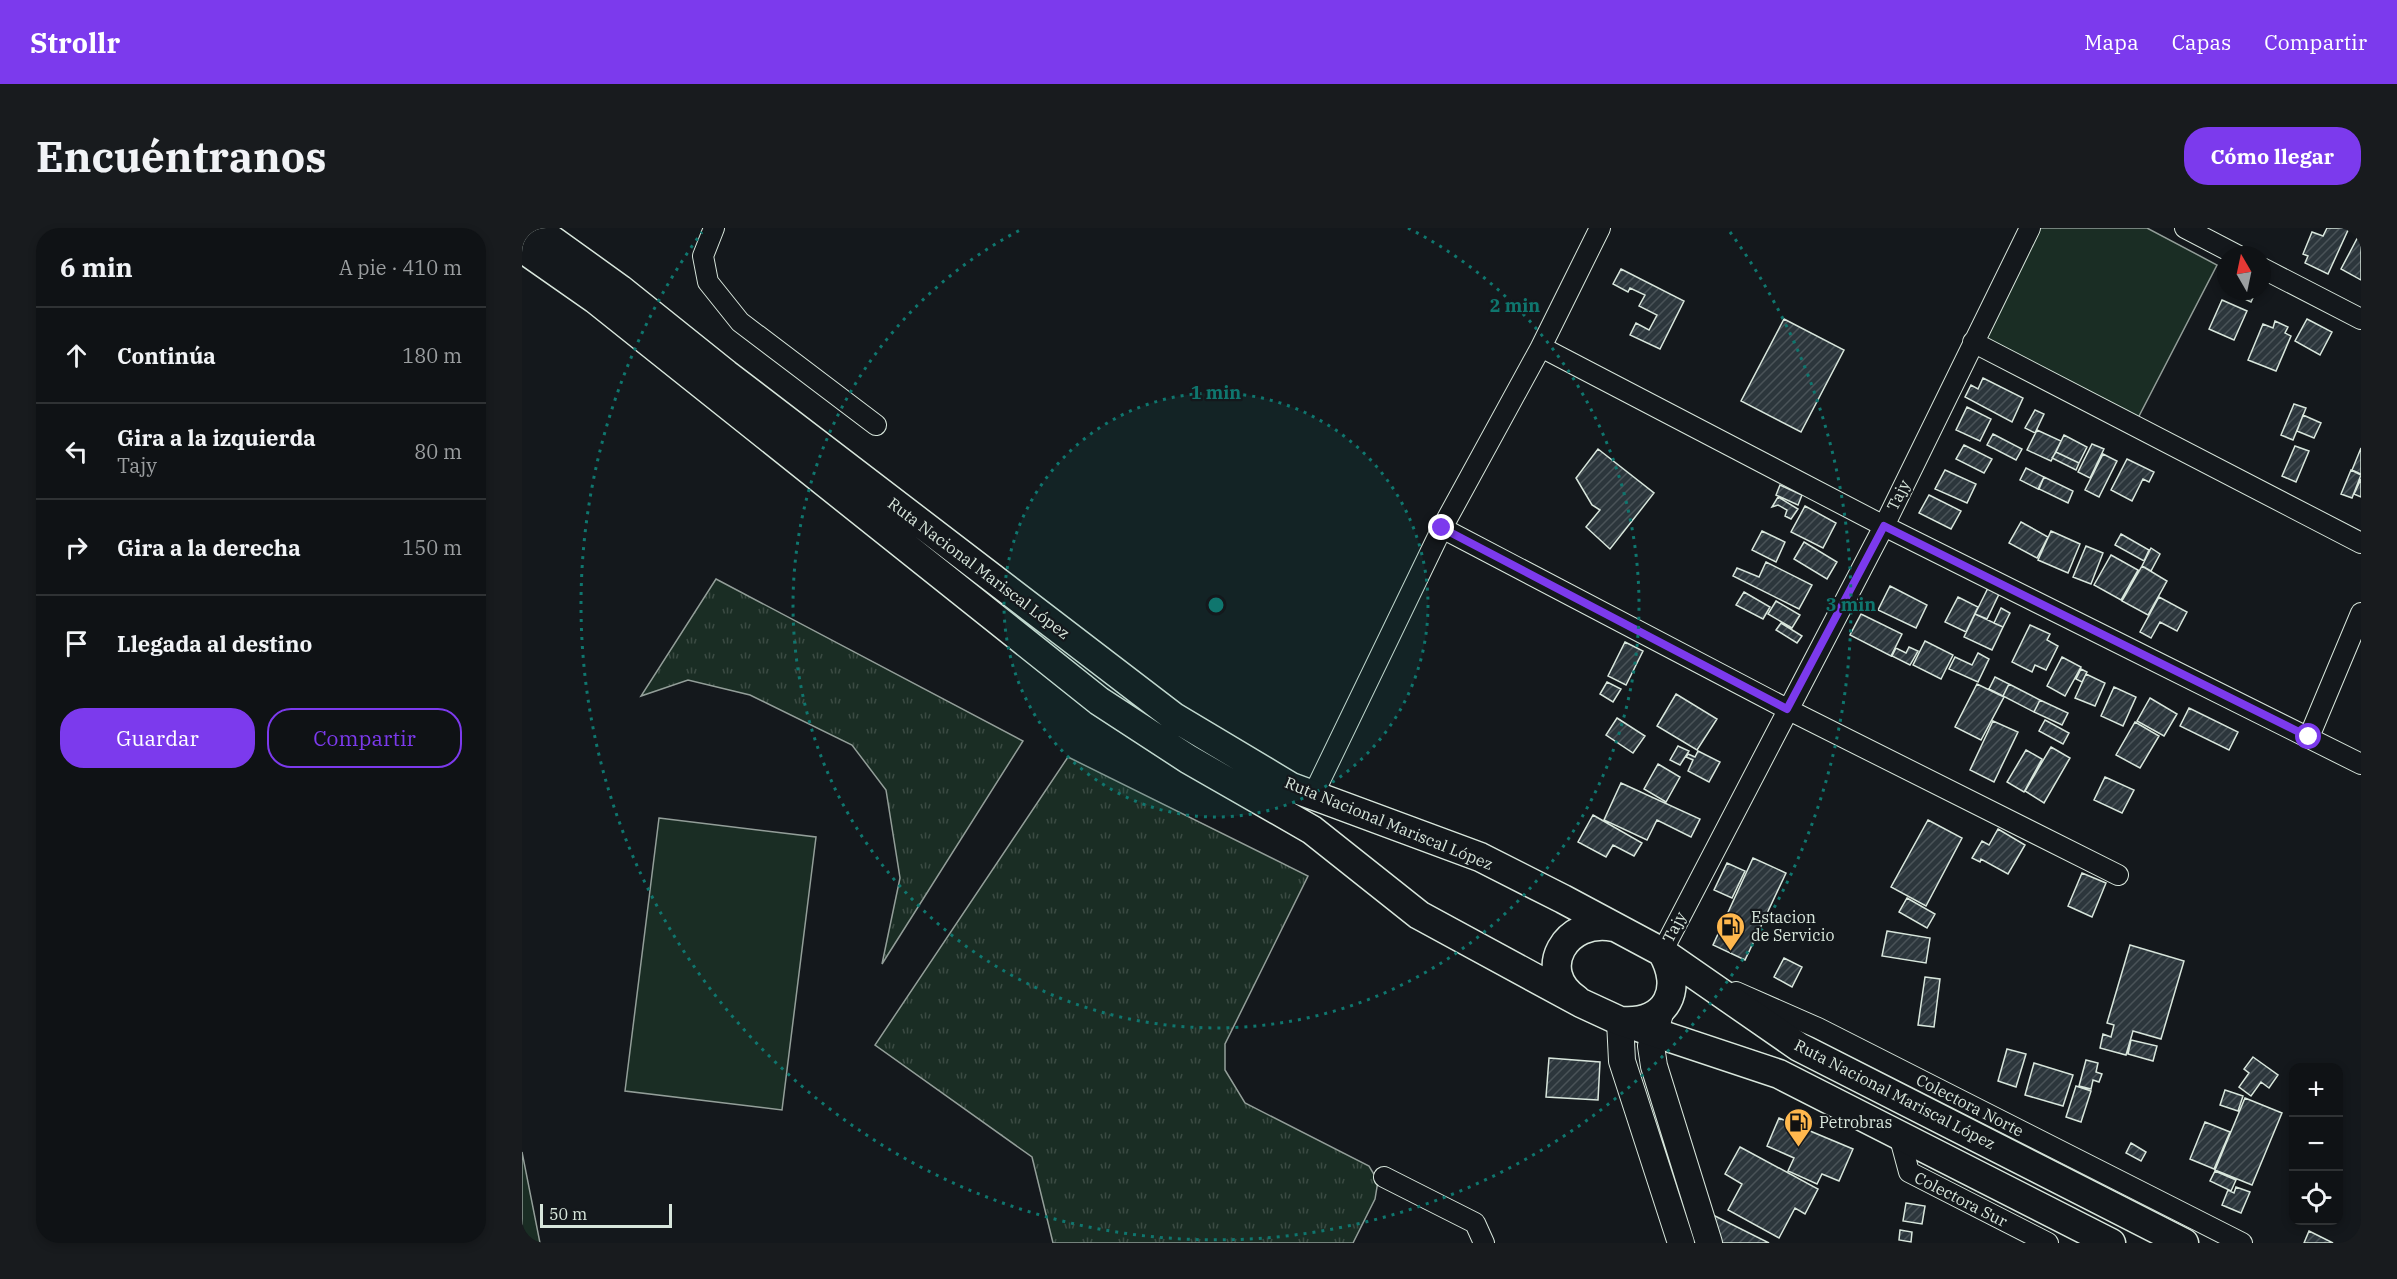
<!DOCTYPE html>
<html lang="es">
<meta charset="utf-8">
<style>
:root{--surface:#0f1215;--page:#181b1e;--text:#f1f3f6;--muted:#9b9ea0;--line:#2f3234;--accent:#7c3aed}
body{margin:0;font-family:"IBM Plex Serif",serif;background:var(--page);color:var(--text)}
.controls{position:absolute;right:18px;bottom:18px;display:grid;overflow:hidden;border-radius:12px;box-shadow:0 3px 9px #0003}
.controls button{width:54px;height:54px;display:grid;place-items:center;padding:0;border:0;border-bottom:2px solid var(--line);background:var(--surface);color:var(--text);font:30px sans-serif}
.compass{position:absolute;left:1695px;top:18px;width:54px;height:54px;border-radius:50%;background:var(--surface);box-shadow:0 3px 9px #0003;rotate:351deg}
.scale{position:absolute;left:18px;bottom:15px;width:132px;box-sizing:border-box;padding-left:6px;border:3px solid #d8e6dc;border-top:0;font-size:16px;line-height:21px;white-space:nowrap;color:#d8e6dc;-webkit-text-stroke:4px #14181c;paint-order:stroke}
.stop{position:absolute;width:18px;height:18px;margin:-14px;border:4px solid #7c3aed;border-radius:50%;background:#fff}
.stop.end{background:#7c3aed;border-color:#fff;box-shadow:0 2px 6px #0008}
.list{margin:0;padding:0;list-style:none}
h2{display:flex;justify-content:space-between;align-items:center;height:78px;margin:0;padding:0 24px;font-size:26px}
h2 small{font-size:20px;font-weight:400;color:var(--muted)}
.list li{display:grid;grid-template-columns:39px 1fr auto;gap:18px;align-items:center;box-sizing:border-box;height:96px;padding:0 24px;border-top:2px solid var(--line)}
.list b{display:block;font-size:22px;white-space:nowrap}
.list p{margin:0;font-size:20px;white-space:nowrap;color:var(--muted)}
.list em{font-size:20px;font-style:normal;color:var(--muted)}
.actions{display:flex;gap:12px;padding:18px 24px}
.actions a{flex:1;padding:14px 0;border:2px solid var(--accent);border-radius:24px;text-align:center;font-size:21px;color:var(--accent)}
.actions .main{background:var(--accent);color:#fff}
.icon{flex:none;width:33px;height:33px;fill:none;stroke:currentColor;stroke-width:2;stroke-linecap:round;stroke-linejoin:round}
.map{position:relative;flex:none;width:1839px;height:1015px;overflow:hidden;border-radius:24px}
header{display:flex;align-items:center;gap:36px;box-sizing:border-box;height:84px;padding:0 30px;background:var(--accent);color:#fff}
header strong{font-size:28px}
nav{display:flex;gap:33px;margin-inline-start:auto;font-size:21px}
.intro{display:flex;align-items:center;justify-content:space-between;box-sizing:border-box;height:144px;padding:0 36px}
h1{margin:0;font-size:42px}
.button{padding:15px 27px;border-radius:24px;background:var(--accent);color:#fff;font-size:21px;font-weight:700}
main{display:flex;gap:36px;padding:0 36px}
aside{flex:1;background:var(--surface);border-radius:24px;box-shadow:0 3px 9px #0003}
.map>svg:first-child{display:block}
.grass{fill:url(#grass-tufts);stroke:#939e99;stroke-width:1.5}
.park{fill:#1a2d24;stroke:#939e99;stroke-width:1.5}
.building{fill:url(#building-hatch);stroke:#d8e6dc;stroke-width:1.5}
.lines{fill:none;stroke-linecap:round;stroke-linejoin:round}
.minor-casing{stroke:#d8e6dc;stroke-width:22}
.major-casing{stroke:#d8e6dc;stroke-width:28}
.highway-casing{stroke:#d8e6dc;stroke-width:31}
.minor{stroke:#14181c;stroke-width:20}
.major{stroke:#14181c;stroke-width:26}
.highway{stroke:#14181c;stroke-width:28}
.route{stroke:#7c3aed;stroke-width:8}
.ring{fill:none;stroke:#0f766e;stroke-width:3;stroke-dasharray:3 6}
.labels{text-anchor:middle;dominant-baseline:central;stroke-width:4.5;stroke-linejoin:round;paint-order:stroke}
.street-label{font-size:16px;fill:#d8e6dc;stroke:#14181c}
.poi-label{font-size:16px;fill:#d8e6dc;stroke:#14181c;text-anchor:start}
.centre{fill:#0f766e;stroke:#14181c;stroke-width:3}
.ring-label{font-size:18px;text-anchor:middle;font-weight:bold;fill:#0f766e;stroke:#14181c;stroke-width:4.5;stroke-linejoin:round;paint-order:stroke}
</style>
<header>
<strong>Strollr</strong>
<nav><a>Mapa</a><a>Capas</a><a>Compartir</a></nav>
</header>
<div class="intro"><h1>Encuéntranos</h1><a class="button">Cómo llegar</a></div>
<main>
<aside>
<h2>6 min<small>A pie · 410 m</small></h2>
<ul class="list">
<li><svg class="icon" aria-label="ahead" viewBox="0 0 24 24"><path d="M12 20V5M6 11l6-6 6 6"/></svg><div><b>Continúa</b></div><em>180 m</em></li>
<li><svg class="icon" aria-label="left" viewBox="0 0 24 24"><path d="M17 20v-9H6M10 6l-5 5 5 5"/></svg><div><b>Gira a la izquierda</b><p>Tajy</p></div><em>80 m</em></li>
<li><svg class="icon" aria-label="right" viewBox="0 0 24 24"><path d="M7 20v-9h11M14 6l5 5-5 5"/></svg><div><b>Gira a la derecha</b></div><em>150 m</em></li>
<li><svg class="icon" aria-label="arrive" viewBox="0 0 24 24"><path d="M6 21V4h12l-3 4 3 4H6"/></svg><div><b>Llegada al destino</b></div></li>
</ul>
<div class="actions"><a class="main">Guardar</a><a>Compartir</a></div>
</aside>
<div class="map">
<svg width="1839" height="1015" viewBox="0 0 1839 1015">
<defs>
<pattern id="grass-tufts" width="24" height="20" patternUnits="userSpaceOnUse" patternTransform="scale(1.5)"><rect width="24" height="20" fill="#1a2d24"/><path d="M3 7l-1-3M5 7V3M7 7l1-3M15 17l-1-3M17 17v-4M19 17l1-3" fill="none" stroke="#3b4b43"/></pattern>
<pattern id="building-hatch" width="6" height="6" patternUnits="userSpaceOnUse" patternTransform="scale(1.5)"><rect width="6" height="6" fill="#2c363c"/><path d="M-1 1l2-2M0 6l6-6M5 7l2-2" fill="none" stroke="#4a5358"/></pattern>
</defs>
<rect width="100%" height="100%" fill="#14181c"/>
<path class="grass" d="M194,351L501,513L360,736L378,650L364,562L330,517L228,467L166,452L119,468Z
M546,529L786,648L703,816V842L723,875L847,938L856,953L853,971L831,1015H531L510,929L353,817Z"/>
<path class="park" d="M1514,0H1625L1695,37L1616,190L1457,110Z
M137,590L294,609L260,882L103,863Z
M0,924L18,1015H0Z"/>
<path class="building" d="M1805,0H1827L1806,46L1783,35L1786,28L1781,26L1790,4L1801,8Z
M1839,3V52L1819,41Z
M1099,41L1162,73L1138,121L1108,107L1114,95L1127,102L1135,87L1117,78L1123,67L1108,60L1106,64L1091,56Z
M1706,63H1734L1729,74Z
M1700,72L1725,83L1712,112L1687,101Z
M1262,91L1322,122L1279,204L1219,173Z
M1785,91L1810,104L1798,127L1773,113Z
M1753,93L1766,99L1763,105L1769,108L1754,143L1726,132L1741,96L1751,100Z
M1461,150L1501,170L1490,194L1443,169L1449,157L1456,161Z
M1772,176L1784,180L1771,212L1759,207Z
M1445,179L1469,191L1458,213L1434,202Z
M1513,182L1522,186L1513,205L1503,200Z
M1781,187L1799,195L1792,210L1775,203Z
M1515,202L1539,213L1529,233L1505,222Z
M1471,206L1500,221L1494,232L1465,217Z
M1542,207L1565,219L1557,235L1534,224Z
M1570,216L1582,221L1568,250L1556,244Z
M1442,217L1470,231L1462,245L1434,231Z
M1773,218L1787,223L1774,254L1760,248Z
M1839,220V246L1830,242Z
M1076,221L1132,265L1088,321L1064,299L1078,282L1070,277L1054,250Z
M1534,224L1557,235L1554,242L1530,230Z
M1581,226L1595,233L1577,269L1563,262Z
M1605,231L1632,244L1627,254L1621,251L1610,273L1589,262Z
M1504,240L1522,249L1516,261L1498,252Z
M1423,242L1454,256L1445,275L1413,261Z
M1829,242L1839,247L1830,270L1819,266Z
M1522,249L1551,263L1546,275L1517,261Z
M1839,251V269L1832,266Z
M1258,257L1280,267L1276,277L1254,267Z
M1407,267L1439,283L1429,301L1397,285Z
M1256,269L1276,281L1269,291L1263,288L1265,282L1256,277L1250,279Z
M1283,278L1314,295L1301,320L1269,304Z
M1499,294L1526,309L1515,330L1487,315Z
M1240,303L1263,314L1254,334L1230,322Z
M1529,303L1558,316L1546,345L1516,332Z
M1599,306L1627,322L1622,333L1593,317Z
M1282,314L1315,334L1305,351L1272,331Z
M1564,318L1581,325L1569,356L1551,349Z
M1629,320L1638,326L1629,343L1620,338Z
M1589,327L1616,342L1599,372L1572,357Z
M1244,334L1290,357L1277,381L1211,348L1215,340L1237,349Z
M1620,338L1645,353L1626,387L1600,373Z
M1468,356L1479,362L1465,391L1453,386Z
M1368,358L1405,377L1394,400L1356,382Z
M1222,364L1248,379L1241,391L1214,377Z
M1436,369L1456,379L1444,404L1423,394Z
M1637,369L1665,384L1655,403L1638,394L1629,410L1618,404Z
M1254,373L1278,387L1270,400L1246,386Z
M1479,380L1488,385L1481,399L1472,395Z
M1339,386L1380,406L1369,428L1328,407Z
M1453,386L1481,399L1470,422L1442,409Z
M1259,395L1280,408L1275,415L1254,402Z
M1508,397L1528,406L1525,412L1536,418L1524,442L1513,437L1510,444L1490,434Z
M1403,413L1431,427L1419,451L1391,437Z
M1103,414L1121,423L1104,457L1086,448Z
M1387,419L1396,423L1388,437L1370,428L1374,420L1384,425Z
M1456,425L1467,431L1456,454L1427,441L1433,429L1450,437Z
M1540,429L1559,439L1543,468L1525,458Z
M1559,441L1565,444L1560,454L1554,451Z
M1564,446L1583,455L1573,478L1553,470Z
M1473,449L1487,456L1481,468L1467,461Z
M1085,454L1099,461L1091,474L1078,466Z
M1455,456L1482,469L1459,512L1433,499Z
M1487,456L1518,472L1512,484L1481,468Z
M1592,459L1614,469L1601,498L1579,488Z
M1154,466L1195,491L1175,522L1135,498Z
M1628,470L1655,486L1642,508L1615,493Z
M1518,472L1546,485L1540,497L1512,484Z
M1667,480L1716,504L1707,522L1658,498Z
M1095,490L1123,508L1111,525L1084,507Z
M1523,492L1547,505L1541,516L1517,503Z
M1471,493L1496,504L1472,554L1448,542Z
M1613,494L1637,508L1618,540L1594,527Z
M1156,518L1167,523L1158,537L1148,532Z
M1529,519L1548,530L1522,575L1503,563Z
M1504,522L1520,531L1502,564L1485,554Z
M1176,523L1198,534L1187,554L1166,543L1171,532L1164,529L1166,526L1173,529Z
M1136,536L1158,549L1144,574L1122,561Z
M1583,549L1612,562L1600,585L1572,572Z
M1099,555L1178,591L1169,609L1135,592L1125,612L1082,592Z
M1071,587L1120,615L1112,628L1091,617L1084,629L1056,614Z
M1406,592L1440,610L1404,678L1369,659Z
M1476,601L1503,617L1486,646L1459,631L1458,634L1450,630L1460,613L1467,617Z
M1231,630L1264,645L1223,732L1191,717Z
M1205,635L1223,643L1210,670L1192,662Z
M1560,645L1584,655L1570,689L1546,678Z
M1385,670L1413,686L1405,700L1377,684Z
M1365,703L1408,710L1404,735L1360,728Z
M1608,717L1662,733L1639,811L1611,803L1604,827L1578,820L1581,806L1589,809L1592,797L1585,795Z
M1262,730L1280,739L1270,759L1252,749Z
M1403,749L1418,751L1412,799L1396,797Z
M1609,812L1635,818L1631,833L1606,826Z
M1485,821L1504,826L1494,859L1476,853Z
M1731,829L1756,847L1747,860L1739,854L1729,868L1717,859L1727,845L1722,841Z
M1027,830L1078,834L1076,872L1024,869Z
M1564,832L1576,835L1574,844L1580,846L1577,854L1571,852L1569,861L1557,858Z
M1512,835L1551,847L1541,878L1503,867Z
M1554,858L1569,863L1559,894L1544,889Z
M1703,862L1721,868L1716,883L1698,877Z
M1723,870L1760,885L1730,957L1693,942Z
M1257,890L1331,921L1317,953L1300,946L1295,956L1266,943L1272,930L1245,918Z
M1683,894L1708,904L1692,941L1668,931Z
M1609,915L1624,924L1619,933L1604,925Z
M1218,919L1296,961L1283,986L1273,980L1257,1010L1206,982L1220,956L1203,946Z
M1693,943L1714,952L1709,963L1688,953Z
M1714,959L1728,964L1719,985L1700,977L1706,962L1712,965Z
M1384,975L1403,978L1400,996L1381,993Z
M1189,986L1247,1015H1193Z
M1378,1002L1390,1004L1389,1014L1377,1012Z
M1787,1003L1811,1015H1782Z"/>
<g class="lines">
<defs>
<path id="minor" d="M192,0L181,28L186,54L218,94L354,197
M1663,0L1715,27
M1740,40L1839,91
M1451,114L1839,315
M1019,119L1362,298L1839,536
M920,300L1265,481L1596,647
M1787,509L1839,385
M791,567L920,300L1019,119L1078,0
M1140,724L1362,298L1508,0
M1214,764L1296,800L1720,1015
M1377,907L1387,944L1526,1015
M862,949L953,995L962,1015"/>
<path id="major" d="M1138,785L1129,818L1132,838L1187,1015
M1098,793L1100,833L1159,1015"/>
<path id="highway" d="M13,0L98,61L204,146L652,489L769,559L958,629L1041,671L1140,724L1277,819L1662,1015
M0,20L73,71L577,473L666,531L790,602L897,687L1059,775L1098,793L1257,846L1589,1015
M1054,771C1013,743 1043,689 1092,699
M1100,793C1145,796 1162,761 1140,724"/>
</defs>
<use href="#minor" class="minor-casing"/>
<use href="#major" class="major-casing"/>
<use href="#highway" class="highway-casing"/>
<use href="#minor" class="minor"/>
<use href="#major" class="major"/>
<use href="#highway" class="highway"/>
</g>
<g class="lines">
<path class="route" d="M920,300L1265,481L1362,298L1787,509"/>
</g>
<circle cx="694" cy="377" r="212" fill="#0f766e" fill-opacity=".12"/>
<g class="ring">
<circle cx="694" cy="377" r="212"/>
<path d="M886 0A423 423 0 1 1 502 0"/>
<path d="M1208 4A635 635 0 1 1 180 4"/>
</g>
<defs>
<symbol id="fuel-pin" viewBox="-11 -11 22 30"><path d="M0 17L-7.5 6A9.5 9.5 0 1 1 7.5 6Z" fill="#ffb74d" stroke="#14181c"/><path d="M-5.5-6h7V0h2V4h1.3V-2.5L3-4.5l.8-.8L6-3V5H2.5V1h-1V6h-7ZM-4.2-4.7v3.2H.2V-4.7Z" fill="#111"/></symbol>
</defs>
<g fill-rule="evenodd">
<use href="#fuel-pin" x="1192" y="682" width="33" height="45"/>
<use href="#fuel-pin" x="1260" y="878" width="33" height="45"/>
</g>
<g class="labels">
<g class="street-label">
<text transform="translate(1376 267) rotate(-64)">Tajy</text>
<text transform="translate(457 340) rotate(37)">Ruta Nacional Mariscal López</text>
<text transform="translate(867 595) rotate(22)">Ruta Nacional Mariscal López</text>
<text transform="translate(1152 699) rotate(-63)">Tajy</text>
<text transform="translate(1373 866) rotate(27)">Ruta Nacional Mariscal López</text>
<text transform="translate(1448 877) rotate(27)">Colectora Norte</text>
<text transform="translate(1439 971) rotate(27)">Colectora Sur</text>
</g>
<g class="poi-label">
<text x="1229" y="689">Estacion<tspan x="1229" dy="18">de Servicio</tspan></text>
<text x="1297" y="894">Petrobras</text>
</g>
</g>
<circle cx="694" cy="377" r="9" class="centre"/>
<g class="ring-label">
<text x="993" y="84">2 min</text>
<text x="694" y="171">1 min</text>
<text x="1329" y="383">3 min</text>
</g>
</svg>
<div class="controls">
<button>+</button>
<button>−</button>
<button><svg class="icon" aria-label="locate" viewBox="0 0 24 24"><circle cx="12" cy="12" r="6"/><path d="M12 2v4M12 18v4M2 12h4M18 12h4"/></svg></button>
</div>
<svg class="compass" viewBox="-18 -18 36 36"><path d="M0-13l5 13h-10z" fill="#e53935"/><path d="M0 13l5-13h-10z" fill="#9b9ea0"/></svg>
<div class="scale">50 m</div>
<div class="stop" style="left:1787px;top:509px"></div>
<div class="stop end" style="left:920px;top:300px"></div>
</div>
</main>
